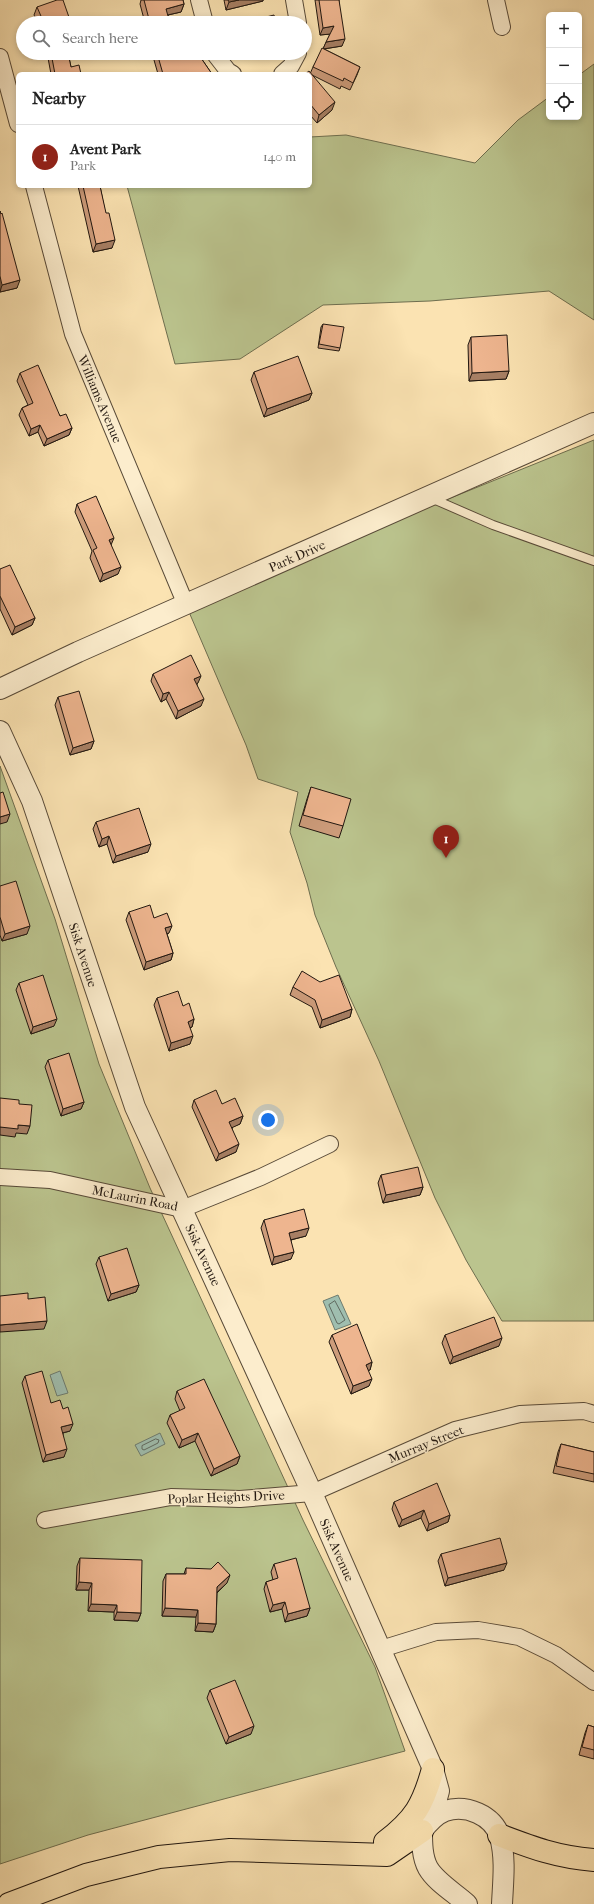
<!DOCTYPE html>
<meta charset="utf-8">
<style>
:root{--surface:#fff;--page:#f6f6f6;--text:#222;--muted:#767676;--line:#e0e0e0;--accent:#8f2418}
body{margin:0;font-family:"IM FELL French Canon",serif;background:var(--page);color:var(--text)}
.controls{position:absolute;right:12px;top:12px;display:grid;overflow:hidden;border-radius:6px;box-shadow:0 2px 6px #0003}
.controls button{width:36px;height:36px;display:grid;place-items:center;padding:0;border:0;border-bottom:1px solid var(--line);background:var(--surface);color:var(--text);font:20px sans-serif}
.you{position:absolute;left:268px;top:1120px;width:14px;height:14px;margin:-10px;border:3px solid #fff;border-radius:50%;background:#1a73e8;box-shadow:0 0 0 6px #1a73e833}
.badge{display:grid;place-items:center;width:26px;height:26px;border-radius:50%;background:var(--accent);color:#fff;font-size:13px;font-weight:700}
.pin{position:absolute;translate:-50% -33px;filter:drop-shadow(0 1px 2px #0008)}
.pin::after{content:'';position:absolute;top:21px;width:14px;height:12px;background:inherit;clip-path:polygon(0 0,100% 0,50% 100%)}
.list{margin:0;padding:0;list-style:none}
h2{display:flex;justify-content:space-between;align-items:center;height:52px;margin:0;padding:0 16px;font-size:17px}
h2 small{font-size:13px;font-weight:400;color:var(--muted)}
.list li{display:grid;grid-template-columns:26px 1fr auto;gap:12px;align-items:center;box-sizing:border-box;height:64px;padding:0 16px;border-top:1px solid var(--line)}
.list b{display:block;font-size:15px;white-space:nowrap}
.list p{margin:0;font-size:13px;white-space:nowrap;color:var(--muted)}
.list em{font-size:13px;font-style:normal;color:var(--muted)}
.icon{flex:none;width:22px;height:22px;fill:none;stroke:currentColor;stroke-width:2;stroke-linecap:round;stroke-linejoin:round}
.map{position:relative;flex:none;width:594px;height:1904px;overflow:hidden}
.search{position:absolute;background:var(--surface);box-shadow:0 2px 6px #0003;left:16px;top:16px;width:296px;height:44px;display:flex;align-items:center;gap:10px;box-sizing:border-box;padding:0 14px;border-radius:22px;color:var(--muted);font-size:15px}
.panel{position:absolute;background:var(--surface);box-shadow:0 2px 6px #0003;left:16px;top:72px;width:296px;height:116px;border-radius:6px}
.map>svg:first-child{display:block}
.green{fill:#bbc48e;stroke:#6e6e4f}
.water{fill:#9fbeaf;stroke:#6d7b6f}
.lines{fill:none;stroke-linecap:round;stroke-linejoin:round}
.shore{stroke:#606a60;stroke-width:1}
.service-casing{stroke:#584a38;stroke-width:10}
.minor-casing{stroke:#584a38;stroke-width:18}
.tertiary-casing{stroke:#584a38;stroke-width:22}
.motorway-casing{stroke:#211710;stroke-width:24}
.service{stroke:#fcedcd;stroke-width:8}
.minor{stroke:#fcedcd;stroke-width:16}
.tertiary{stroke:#fcedcd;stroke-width:20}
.motorway{stroke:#fbe3b2;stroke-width:22}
.wall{fill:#cd9c7b;stroke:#211710}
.shaded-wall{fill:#a77f64;stroke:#211710}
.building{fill:#eeb58f;stroke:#211710}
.labels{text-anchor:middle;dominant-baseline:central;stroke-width:3;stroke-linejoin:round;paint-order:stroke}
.street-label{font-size:13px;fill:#211710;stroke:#fcedcd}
</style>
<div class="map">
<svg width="594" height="1904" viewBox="0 0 594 1904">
<rect width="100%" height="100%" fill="#fbe3b2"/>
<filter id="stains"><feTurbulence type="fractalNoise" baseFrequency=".005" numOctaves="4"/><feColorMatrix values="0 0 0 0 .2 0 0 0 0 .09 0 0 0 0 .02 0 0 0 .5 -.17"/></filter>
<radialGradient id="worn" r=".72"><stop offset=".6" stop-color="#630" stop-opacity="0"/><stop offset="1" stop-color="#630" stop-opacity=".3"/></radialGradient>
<path class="green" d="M594,64V320L549,291L430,301L323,305L240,359L175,364L127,186H310V137L346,135L475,163L518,120L549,97V117H579V75Z
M594,440V1321H502L466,1260L435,1198L379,1061L336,967L315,915L307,883L290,832L298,792L258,779L246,745L186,605Z
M0,766L55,919L99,1064L150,1188L303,1520L375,1667L405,1751L88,1835L0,1864Z"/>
<path class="water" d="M338,1295L351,1324L335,1330L323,1301Z
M60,1371L68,1393L57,1396L50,1375Z
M160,1433L165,1444L141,1456L135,1445Z"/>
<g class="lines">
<path class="shore" d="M335,1301L345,1320L339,1324L337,1323L329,1305Z
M156,1439L159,1440L158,1443L144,1450L142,1449V1446Z"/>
<defs>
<path id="service" d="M431,498L493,525L594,561"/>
<path id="minor" d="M199,0L205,23
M294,0L298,23
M496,0L502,27
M214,53L228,71L233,74
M0,57L18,124
M282,74L291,66L298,53
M34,186L73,334L186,605
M0,1177L50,1180L182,1209L261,1177L330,1144
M45,1520L171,1497L240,1499L312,1493L455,1430L520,1414L584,1411L594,1414
M381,1649L436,1632L478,1630L519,1637L556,1655L594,1682"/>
<path id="tertiary" d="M0,689L78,652L594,423
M0,731L32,801L135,1107L312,1493L433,1769L439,1791L431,1820
M467,1904C455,1893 436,1882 428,1868C422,1857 422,1843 422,1831C428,1823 435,1815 445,1811C466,1804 493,1815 500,1837C506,1859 503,1882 502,1904"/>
<path id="motorway" d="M499,1835C533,1848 557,1857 594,1860
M385,1842C415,1819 423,1805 433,1769
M9,1904L86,1875L159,1857L230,1850L387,1855L422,1831"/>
</defs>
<use href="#service" class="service-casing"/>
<use href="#minor" class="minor-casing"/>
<use href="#tertiary" class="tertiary-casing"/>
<use href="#motorway" class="motorway-casing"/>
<use href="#service" class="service"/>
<use href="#minor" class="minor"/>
<use href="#tertiary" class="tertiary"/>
<use href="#motorway" class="motorway"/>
</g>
<path class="wall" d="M141,0H183L184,4L181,12L168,15L170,23H145L140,4Z
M224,0H263V1L226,10Z
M315,0H339L342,46L324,49L360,67L357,75L350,90L341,86L340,89L312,75L332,110L317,123L310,115V74L313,67L323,49L330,34L320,35Z
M37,7L71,23H38L34,15Z
M50,53H68L71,67L81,74H51L48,58Z
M152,53H200L201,58L212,74H158Z
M78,186H100L112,248L93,252Z
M0,211L17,288L0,292Z
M323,324L340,348L339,351L318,348L321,327Z
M471,337L509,371L506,379L469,381L468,345Z
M254,372L312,393L309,400L264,417L251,380Z
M20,373L72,428L69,435L44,446L38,432L29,436L19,415L22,408L28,405L17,381Z
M77,504L111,545L118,574L100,582L90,558L92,551L75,512Z
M0,569L35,618L32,625L12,635L0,609Z
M153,674L198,683L197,684L201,706L176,719L166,699L161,702L151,681Z
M58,697L94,741L91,749L70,755L55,705Z
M311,787L343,826L339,838L299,826L307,799Z
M96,822L148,852L113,863L107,844L99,847L93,829Z
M0,886L27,934L2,941L0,935Z
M129,912L154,918L169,933L167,934L173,953L171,960L144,970L126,920Z
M19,983L54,1026L31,1034L16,990Z
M293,987L352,1009L350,1017L320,1028L312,1007L290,995Z
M157,998L183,1006L194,1019L192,1027L190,1028V1044L169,1051L154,1005Z
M48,1060L84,1102L81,1109L61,1116L45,1067Z
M194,1100L222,1104L243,1116L240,1124L232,1127L236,1152L216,1161L192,1107Z
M381,1175L423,1187L420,1195L383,1203L378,1183Z
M264,1220L306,1236L291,1240V1259L272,1265L261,1228Z
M99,1257L139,1285L136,1292L108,1301L96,1264Z
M332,1335L372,1362L370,1370H368L369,1386L351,1394L329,1342Z
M445,1335L499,1346L450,1364L442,1343Z
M25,1376L51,1403L70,1431L63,1433L64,1457L43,1462L22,1383Z
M177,1391L240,1456L237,1464L211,1476L195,1441L179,1448L167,1423L170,1415L180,1411L175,1399Z
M561,1444L594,1452V1482L553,1473L558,1452Z
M394,1502L450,1515L448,1522L427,1531L421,1518L399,1527L392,1509Z
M441,1554L504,1570L445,1586L438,1561Z
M80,1558L141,1613L138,1621L114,1620V1612L88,1611L89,1590H76L77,1566Z
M274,1564L310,1608L307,1616L285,1622L282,1609L270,1612L264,1589L266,1582L273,1580L271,1572Z
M186,1568L227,1583L217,1593L216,1624L213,1632L195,1631L196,1617L162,1616L163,1581L166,1574H184Z
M210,1690L251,1734L226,1744L207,1698Z
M588,1725L594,1727V1759L579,1755L585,1733Z"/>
<path class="shaded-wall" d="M239,0H263V1L226,10L229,2Z
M184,4L181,12L163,16L166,9Z
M334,26L331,34L320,35L323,28Z
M345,39L342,46L323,49L326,42Z
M335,102L332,110L317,123L319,115Z
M115,240L112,248L93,252L96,244Z
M20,280L17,288L0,292L2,285Z
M509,371L506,379L469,381L472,373Z
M312,393L309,400L264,417L267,409Z
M40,425L38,432L29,436L31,429Z
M72,428L69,435L44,446L47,439Z
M114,538L111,545L109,540Z
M121,567L118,574L100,582L103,574Z
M35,618L32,625L12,635L15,627Z
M201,676L198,683L191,687L194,679Z
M169,692L166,699L161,702L163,694Z
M204,699L201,706L176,719L178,711Z
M94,741L91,749L70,755L73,748Z
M10,814L7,822L0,824V817Z
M109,836L107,844L99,847L102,839Z
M151,844L148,852L113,863L116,856Z
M30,926L27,934L2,941L5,934Z
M172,926L169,933L162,936L165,928Z
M173,953L171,960L144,970L146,962Z
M352,1009L350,1017L320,1028L322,1020Z
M57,1019L54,1026L31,1034L33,1027Z
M194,1019L192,1027L186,1029L188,1022Z
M193,1036L190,1044L169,1051L171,1043Z
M84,1102L81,1109L61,1116L63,1109Z
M243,1116L240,1124L227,1130L229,1122Z
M18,1125L30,1126L27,1134L16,1133L15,1137L0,1135V1127Z
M239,1144L236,1152L216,1161L219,1154Z
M423,1187L420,1195L383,1203L386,1195Z
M309,1228L306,1236L286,1241L289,1233Z
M294,1252L291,1259L272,1265L274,1257Z
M139,1285L136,1292L108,1301L111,1294Z
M47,1321L44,1329L0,1332V1325Z
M502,1338L499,1346L450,1364L453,1357Z
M372,1362L370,1370L363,1372L366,1365Z
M372,1379L369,1386L351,1394L353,1386Z
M73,1424L70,1431L58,1434L61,1427Z
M198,1433L195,1441L179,1448L182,1440Z
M67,1449L64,1457L43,1462L46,1455Z
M240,1456L237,1464L211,1476L214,1469Z
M424,1510L421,1518L399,1527L402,1520Z
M450,1515L448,1522L427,1531L429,1524Z
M507,1563L504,1570L445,1586L448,1578Z
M230,1575L227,1583L214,1595L217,1587Z
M79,1582L92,1583L89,1590H76Z
M285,1602L282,1609L270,1612L273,1605Z
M91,1604L117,1605L114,1612L88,1611Z
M165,1608L198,1610L196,1617L162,1616Z
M310,1608L307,1616L285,1622L288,1614Z
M117,1612L141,1613L138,1621L114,1620Z
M198,1623L216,1624L213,1632L195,1631Z
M254,1726L251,1734L226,1744L229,1737Z"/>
<path class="building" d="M57,0H63L71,23H44L37,7Z
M144,0H183L184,4L166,9L170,23H150Z
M228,0H239L229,2Z
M319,0H339L345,39L326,42L334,26L323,28Z
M274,15L276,23H243Z
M322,48L360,67L353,83L344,78L343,81L313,67Z
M51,53H68L71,67L79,65L81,74H55Z
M157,53H200L201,58L212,74H163Z
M309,71L335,102L319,115L310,104V74H305Z
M83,186H100L106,213H109L115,240L96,244Z
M0,211L1,214L2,213L20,280L2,285L0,276Z
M323,324L344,327L340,348L319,344Z
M507,335L509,371L472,373L471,337Z
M298,356L312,393L267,409L254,372Z
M38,365L60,416L66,414L72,428L47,439L40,425L31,429L22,408L33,403L20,373Z
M96,496L114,538L109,540L121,567L103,574L93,550L97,548L77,504Z
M10,565L35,618L15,627L0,596V569Z
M191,655L201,676L194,679L204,699L178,711L169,692L163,694L153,674Z
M79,691L94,741L73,748L58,697Z
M311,787L351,799L343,826L303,815Z
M3,792L10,814L0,817V793Z
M139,808L151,844L116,856L109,836L102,839L96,822Z
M16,881L30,926L5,934L0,917V886Z
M150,905L154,918L167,913L172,926L165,928L173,953L146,962L129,912Z
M302,971L320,982L339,975L352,1009L322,1020L315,1000L293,987Z
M43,975L57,1019L33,1027L19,983Z
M178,991L183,1006L189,1003L194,1019L188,1022L193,1036L171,1043L157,998Z
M69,1053L84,1102L63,1109L48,1060Z
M216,1090L222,1104L235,1098L243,1116L229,1122L239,1144L219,1154L194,1100Z
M0,1098L19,1100V1104L32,1105L30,1126L18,1125V1129L0,1127Z
M418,1167L423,1187L386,1195L381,1175Z
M304,1209L309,1228L289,1233L294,1252L274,1257L264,1220Z
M127,1248L139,1285L111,1294L99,1257Z
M28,1293V1299L45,1297L47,1321L0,1325V1296Z
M494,1317L502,1338L453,1357L445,1335Z
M357,1324L372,1362L366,1365L372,1379L353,1386L332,1335Z
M42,1371L51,1403L60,1400L63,1409L68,1407L73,1424L61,1427L67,1449L46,1455L25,1376Z
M204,1379L240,1456L214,1469L198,1433L182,1440L170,1415L185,1408L177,1391Z
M561,1444L594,1452V1474L556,1466Z
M437,1483L450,1515L429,1524L424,1510L402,1520L394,1502Z
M500,1538L507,1563L448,1578L441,1554Z
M80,1558L142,1560L141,1613L117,1612V1605L91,1604L92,1583L79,1582Z
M296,1558L310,1608L288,1614L285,1602L273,1605L266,1582L278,1578L274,1564Z
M218,1562L230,1575L217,1587L216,1624L198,1623V1610L165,1608L166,1574H186V1568L211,1569Z
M235,1680L254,1726L229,1737L210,1690Z
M588,1725L594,1727V1750L582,1747Z"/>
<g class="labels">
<g class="street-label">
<text transform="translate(100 399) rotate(67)">Williams Avenue</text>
<text transform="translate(297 556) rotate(-24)">Park Drive</text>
<text transform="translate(83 955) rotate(72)">Sisk Avenue</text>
<text transform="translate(135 1198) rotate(11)">McLaurin Road</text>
<text transform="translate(203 1255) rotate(65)">Sisk Avenue</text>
<text transform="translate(426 1444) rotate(-22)">Murray Street</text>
<text transform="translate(226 1497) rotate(-2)">Poplar Heights Drive</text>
<text transform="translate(337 1550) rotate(66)">Sisk Avenue</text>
</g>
</g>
<rect width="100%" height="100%" filter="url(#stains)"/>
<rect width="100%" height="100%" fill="url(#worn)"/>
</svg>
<div class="controls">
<button>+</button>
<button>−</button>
<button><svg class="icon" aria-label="locate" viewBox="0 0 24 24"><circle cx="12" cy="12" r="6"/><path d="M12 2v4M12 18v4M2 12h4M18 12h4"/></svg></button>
</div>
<div class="you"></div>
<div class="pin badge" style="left:446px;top:858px">1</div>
<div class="search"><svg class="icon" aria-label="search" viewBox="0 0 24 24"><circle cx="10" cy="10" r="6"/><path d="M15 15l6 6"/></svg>Search here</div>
<section class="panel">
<h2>Nearby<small></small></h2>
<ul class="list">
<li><span class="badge">1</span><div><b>Avent Park</b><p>Park</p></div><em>140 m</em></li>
</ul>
</section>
</div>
